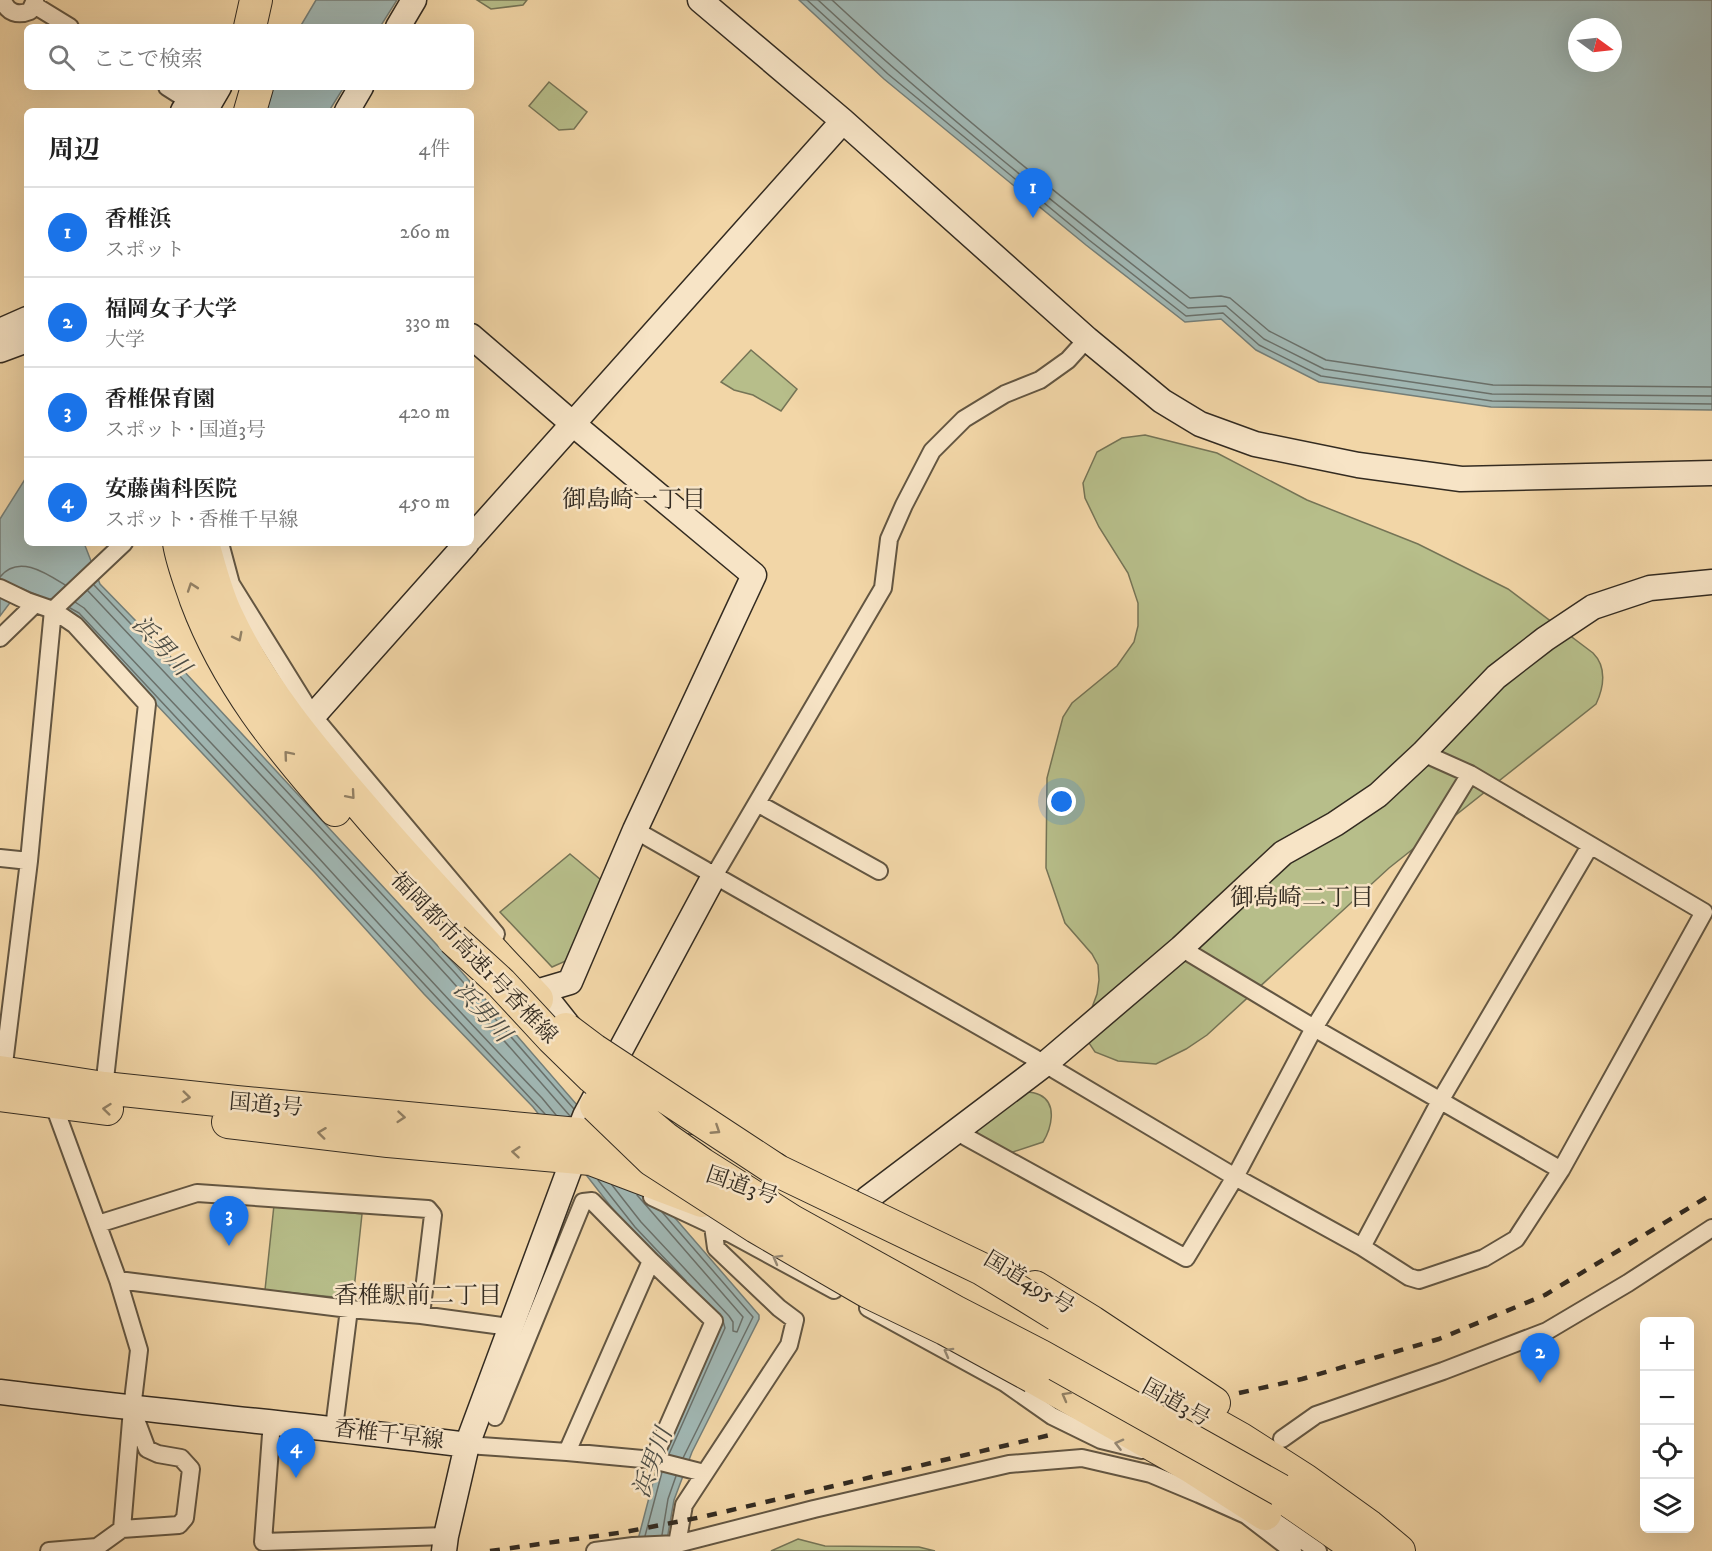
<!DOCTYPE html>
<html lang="ja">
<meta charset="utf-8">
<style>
:root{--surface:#fff;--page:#f2f2f2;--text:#222;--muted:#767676;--line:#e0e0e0;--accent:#1a73e8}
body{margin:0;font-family:"IM FELL DW Pica","Noto Serif JP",serif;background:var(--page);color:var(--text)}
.controls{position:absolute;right:18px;bottom:18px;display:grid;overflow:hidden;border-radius:9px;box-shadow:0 6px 24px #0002}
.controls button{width:54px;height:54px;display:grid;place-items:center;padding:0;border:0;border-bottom:2px solid var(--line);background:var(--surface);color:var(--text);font:30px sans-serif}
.compass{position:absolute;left:1568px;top:18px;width:54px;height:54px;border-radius:50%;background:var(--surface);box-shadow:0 6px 24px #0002;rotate:105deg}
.you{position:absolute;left:1062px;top:802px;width:21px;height:21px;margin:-15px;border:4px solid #fff;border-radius:50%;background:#1a73e8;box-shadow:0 0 0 9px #1a73e833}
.badge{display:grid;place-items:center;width:39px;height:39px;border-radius:50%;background:var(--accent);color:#fff;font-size:20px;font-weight:700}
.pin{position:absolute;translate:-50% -50px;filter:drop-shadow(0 2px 3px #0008)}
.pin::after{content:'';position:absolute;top:32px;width:21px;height:18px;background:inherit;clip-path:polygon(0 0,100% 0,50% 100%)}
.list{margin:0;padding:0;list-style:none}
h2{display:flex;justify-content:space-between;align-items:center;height:78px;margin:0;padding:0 24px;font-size:26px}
h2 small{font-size:20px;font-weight:400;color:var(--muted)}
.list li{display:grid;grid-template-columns:39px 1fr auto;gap:18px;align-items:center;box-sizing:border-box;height:90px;padding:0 24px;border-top:2px solid var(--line)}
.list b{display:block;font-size:22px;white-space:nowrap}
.list p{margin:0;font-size:20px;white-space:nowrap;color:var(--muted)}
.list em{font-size:20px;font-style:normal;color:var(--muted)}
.icon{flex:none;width:33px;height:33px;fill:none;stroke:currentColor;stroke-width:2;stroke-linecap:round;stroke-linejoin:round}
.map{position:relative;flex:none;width:1712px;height:1551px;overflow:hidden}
.search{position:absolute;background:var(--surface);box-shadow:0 6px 24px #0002;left:24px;top:24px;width:450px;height:66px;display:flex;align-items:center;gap:15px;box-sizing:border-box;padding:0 21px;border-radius:9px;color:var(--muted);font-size:22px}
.panel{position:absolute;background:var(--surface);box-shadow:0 6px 24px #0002;left:24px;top:108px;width:450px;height:438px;border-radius:9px}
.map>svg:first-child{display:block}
.green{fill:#b7be8a;stroke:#757456;stroke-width:1.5}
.water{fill:#a0b6b2;stroke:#747e78;stroke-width:1.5;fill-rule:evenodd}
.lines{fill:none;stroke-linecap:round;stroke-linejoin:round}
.shore{stroke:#6a706a;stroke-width:1.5}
.street-casing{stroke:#635642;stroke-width:20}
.secondary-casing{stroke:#332b21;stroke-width:27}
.highway-casing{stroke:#332b21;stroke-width:34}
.street{stroke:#f7e4c6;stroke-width:16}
.secondary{stroke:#f7e4c6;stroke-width:24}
.highway{stroke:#f2d6a7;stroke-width:32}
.rail{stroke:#332b21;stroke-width:4.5;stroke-dasharray:10 10;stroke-linecap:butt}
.highway-bridge-casing{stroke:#332b21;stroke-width:34;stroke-linecap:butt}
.highway-bridge{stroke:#f2d6a7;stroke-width:32}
.oneway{stroke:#928064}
.oneway2{stroke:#958874}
.labels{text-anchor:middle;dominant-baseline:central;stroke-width:5;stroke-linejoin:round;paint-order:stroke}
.street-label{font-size:22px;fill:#332b21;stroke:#f7e4c6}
.neighbourhood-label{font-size:24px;fill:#332b21;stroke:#f7e4c6}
.water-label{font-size:24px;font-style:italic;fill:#4e4e45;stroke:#f7e4c6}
</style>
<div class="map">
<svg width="1712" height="1551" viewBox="0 0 1712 1551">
<rect width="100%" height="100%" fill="#f2d6a7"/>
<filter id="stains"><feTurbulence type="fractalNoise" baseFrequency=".00333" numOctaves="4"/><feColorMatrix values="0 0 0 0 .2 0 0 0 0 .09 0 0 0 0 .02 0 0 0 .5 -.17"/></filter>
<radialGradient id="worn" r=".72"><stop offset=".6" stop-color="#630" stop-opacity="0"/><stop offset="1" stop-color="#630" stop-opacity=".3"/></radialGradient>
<path class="green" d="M477,0H527L523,5L491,9Z
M549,82L587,112L574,129L559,130L529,106Z
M751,350L797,389L781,411L753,395L734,390L721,382Z
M1145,435L1217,453L1307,500L1418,544L1508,589L1593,653C1607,667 1604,687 1596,704L1389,868L1207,1035L1186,1049L1156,1064L1118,1061L1095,1052L1085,1037L1084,1029L1097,994L1099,980L1098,965L1092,954L1065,923L1046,868L1047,778L1063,717L1072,703L1117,666L1134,642L1138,626V603L1128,573L1099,527L1085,498L1083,483L1097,452L1122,438Z
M570,854L601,880L568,960L552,967L500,912Z
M1026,1092C1030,1092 1036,1093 1040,1095C1058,1104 1051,1129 1043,1142L1001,1156L970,1137L1015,1098Z
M274,1205L362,1214L353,1299L265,1290Z
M798,1539L825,1546L919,1547L935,1551H771Z"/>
<path class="water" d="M316,0H397L380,27H300Z
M799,0H1712V410L1491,407L1319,382L1256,350L1221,319L1185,322L1086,245L884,79ZM1577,27H1613V63H1577Z
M265,87H344L329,111H251Z
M27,476V543H84L100,584L169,655L460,970L759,1315V1319L692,1452L674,1500L665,1551H635L656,1471L719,1325L630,1231L533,1107L424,994L316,874L74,617L39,596L21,588L0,616V519Z"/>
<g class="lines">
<path class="shore" d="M807,0L888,74L1089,240L1186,316L1223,313L1259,345L1321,376L1492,401L1712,404
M818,0C936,109 1061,209 1188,308L1226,306L1264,339L1324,369L1492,394L1712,396
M832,0C946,106 1068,203 1190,298L1221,296L1230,298L1269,331L1326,360L1493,385L1712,387
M0,577C18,554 46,573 65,585
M94,585L164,659L456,974L574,1109
M88,591L340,859L450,979L570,1116
M75,602L84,608C164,694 246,779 326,866C397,944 468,1022 542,1098L556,1115
M70,608L79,613L545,1114
M598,1180L635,1227L686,1281
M612,1185L641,1222L729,1316L733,1322V1331L737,1332L743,1317L637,1195
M662,1212L753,1317L683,1458
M669,1454L725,1328L723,1321
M662,1535L668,1499L676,1476
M645,1536L662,1472"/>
<defs>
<path id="street" d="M3,0C7,13 18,16 30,11L35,0
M34,5L70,27
M167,87L189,101
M220,543L231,584L313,716L496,934
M0,588L27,601L53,610L75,625L147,704L104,1088
M53,610L124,543
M0,638L35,604
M757,803L879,871
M635,830L1045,1064L1235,1177L1362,1247L1409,1277L1419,1280L1484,1258L1516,1239L1561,1170L1704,912L1470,774L1423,753
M0,858L29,861
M714,876L883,588L889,539L904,505L932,451L964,419L1005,394L1040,380L1068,360L1087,339
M1181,948L1314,1028L1561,1170
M3,1072L29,861L53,610
M53,1103L118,1280L139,1350L132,1409
M957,1132L1186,1258L1235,1177L1314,1028L1470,774
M652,1197L731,1234L834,1290
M98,1224L197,1193L428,1209L433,1215L421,1315
M1362,1247L1440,1101L1590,846
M118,1280L349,1309L421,1315L510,1327
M868,1308L1005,1383L1052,1416L1101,1440L1142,1450
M132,1409L147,1449L158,1454L181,1458L191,1469L185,1518L179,1525L122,1529Z
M495,1417L583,1202L592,1201L651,1261L714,1321L653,1460
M272,1421L263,1542L446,1536
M334,1428L349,1309
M1282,1439L1316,1415L1443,1371L1547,1331L1628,1283L1712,1228
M467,1445L567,1452L653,1460L704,1473
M567,1452L651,1261
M1260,1511L1318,1551
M49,1551L97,1547L122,1529
M595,1551L633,1546L677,1544L814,1509L1009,1464L1082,1458L1151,1474L1199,1494L1246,1515L1293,1551
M673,1551L677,1544L684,1505L789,1345L795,1320L779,1308L716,1248L713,1226"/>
<path id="secondary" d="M700,0L843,121L1087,339L1162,401L1200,424L1255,444L1358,465L1461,479L1712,473
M398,27L414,0
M183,111L198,87
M205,111L219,87
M347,111L361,87
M0,331L27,319
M471,336L573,424L754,575L635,830L570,982L543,990L548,1000L579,1039
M0,350L27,340
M471,538L843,121
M313,716L467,543
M868,1198L1045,1064L1181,948L1283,853L1335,824L1378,795L1423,753L1496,677L1545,639L1593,607L1650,588L1712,582
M0,1392C156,1412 312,1425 467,1445
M444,1551L446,1536L467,1445L574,1157L578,1134L585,1116L714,876"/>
<path id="highway" d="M250,27L256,0
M250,111L257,87
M179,543C182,562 190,582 196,600C227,683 278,745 335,810
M203,543C210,568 216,593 227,616C261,689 311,748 363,808C419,874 478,936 537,999
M0,1072L104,1088L236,1102L578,1134L624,1145L650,1154
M0,1095L107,1109
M228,1122L388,1141L591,1159L702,1201
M680,1149L775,1169
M756,1191L852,1225L1083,1350L1241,1439L1305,1480L1369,1526L1399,1551
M1035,1287L1092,1322L1214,1403
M1033,1377L1190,1466L1265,1514
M1254,1481L1286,1499L1361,1551"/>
</defs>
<use href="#street" class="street-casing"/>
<use href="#secondary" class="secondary-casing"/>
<use href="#highway" class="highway-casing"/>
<use href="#street" class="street"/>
<use href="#secondary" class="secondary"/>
<use href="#highway" class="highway"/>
<path class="rail" d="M1239,1393L1302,1379L1439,1339L1545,1295L1712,1194
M490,1551L625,1532L702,1517L1050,1435"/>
<defs>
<path id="highway-bridge" d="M453,939L501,983L552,1038L592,1077L665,1138L702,1164L792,1221L956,1312L1041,1356L1280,1490
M566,1029L594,1050L778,1171L982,1269L1057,1315
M596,1106L652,1160L756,1227L868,1292L945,1329L1033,1377"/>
</defs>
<use href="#highway-bridge" class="highway-bridge-casing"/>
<use href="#highway-bridge" class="highway-bridge"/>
</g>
<defs><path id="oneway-chevron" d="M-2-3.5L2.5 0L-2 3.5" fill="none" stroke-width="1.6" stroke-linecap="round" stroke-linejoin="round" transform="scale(1.5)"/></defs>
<g class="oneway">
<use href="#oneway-chevron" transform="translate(192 587) rotate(-109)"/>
<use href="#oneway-chevron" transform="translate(238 637) rotate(63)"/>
<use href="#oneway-chevron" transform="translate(288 755) rotate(-130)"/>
<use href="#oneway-chevron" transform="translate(351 795) rotate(49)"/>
<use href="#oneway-chevron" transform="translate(186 1097) rotate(6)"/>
<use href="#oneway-chevron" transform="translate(107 1109) rotate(-174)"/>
<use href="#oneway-chevron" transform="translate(401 1117) rotate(5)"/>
<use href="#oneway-chevron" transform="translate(716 1130) rotate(33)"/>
<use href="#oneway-chevron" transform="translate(322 1133) rotate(-173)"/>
<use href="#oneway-chevron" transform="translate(516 1152) rotate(-175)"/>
<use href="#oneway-chevron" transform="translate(1066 1396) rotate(-151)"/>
</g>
<g class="oneway2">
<use href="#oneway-chevron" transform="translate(777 1259) rotate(-151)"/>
<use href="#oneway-chevron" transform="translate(948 1352) rotate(-151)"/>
<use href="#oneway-chevron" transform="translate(1119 1444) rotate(-166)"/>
</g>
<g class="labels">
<g class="street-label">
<text transform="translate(474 958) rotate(46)">福岡都市高速1号香椎線</text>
<text transform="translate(266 1105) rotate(5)">国道3号</text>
<text transform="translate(742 1186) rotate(19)">国道3号</text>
<text transform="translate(1029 1283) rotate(31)">国道495号</text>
<text transform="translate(1176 1403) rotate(29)">国道3号</text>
<text transform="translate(389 1435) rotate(7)">香椎千早線</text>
</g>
<g class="neighbourhood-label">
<text x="634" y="500">御島崎一丁目</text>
<text x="1302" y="898">御島崎二丁目</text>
<text x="418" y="1296">香椎駅前二丁目</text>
</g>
<g class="water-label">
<text transform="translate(161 646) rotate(47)">浜男川</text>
<text transform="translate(482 1012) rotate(48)">浜男川</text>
<text transform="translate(653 1463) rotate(-70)">浜男川</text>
</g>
</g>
<rect width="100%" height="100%" filter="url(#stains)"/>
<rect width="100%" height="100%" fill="url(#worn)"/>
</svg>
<div class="controls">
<button>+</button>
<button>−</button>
<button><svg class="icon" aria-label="locate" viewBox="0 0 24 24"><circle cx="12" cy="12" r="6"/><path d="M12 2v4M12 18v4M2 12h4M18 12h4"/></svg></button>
<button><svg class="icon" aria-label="layers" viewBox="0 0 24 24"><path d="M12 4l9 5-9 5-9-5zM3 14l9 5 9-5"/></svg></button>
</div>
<svg class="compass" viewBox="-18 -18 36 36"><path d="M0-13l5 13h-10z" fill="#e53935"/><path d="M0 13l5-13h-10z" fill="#767676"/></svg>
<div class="you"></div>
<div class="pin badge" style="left:1033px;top:218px">1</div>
<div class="pin badge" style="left:1540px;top:1383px">2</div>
<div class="pin badge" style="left:229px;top:1246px">3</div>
<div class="pin badge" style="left:296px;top:1478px">4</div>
<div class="search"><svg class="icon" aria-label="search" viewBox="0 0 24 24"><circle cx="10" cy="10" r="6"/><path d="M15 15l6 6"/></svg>ここで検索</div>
<section class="panel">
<h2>周辺<small>4件</small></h2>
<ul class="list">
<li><span class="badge">1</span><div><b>香椎浜</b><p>スポット</p></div><em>260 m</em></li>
<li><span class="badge">2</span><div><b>福岡女子大学</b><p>大学</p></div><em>330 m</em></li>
<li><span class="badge">3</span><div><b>香椎保育園</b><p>スポット · 国道3号</p></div><em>420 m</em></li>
<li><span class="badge">4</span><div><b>安藤歯科医院</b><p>スポット · 香椎千早線</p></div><em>450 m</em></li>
</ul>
</section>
</div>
